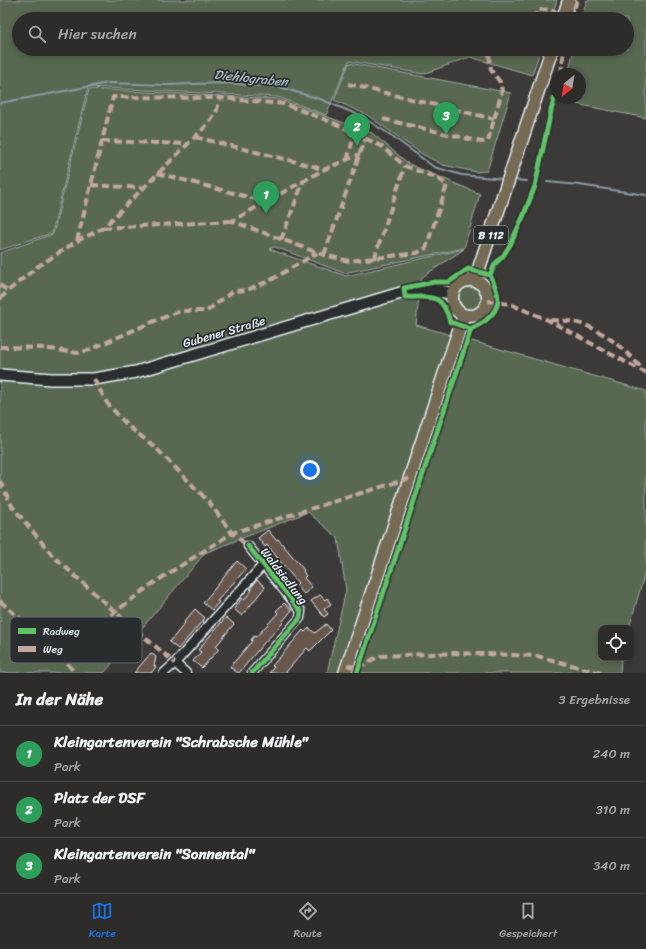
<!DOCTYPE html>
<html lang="de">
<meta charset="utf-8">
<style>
:root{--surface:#2d2c2a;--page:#393836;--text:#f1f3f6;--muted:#a7a7a8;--line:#484847;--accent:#1a73e8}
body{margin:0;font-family:Sriracha,sans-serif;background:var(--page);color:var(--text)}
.controls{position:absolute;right:12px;bottom:12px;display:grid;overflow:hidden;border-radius:8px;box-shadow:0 2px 6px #0003}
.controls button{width:36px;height:36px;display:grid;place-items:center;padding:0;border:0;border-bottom:1px solid var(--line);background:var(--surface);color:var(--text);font:20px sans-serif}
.compass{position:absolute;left:550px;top:68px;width:36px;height:36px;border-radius:50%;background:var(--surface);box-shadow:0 2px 6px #0003;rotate:210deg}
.you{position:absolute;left:310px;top:470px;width:14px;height:14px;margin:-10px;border:3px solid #fff;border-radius:50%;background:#1a73e8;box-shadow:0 0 0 6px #1a73e833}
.badge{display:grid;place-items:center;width:26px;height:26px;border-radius:50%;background:var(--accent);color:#fff;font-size:13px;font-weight:700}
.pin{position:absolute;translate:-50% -33px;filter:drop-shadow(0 1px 2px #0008)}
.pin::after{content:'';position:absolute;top:21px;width:14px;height:12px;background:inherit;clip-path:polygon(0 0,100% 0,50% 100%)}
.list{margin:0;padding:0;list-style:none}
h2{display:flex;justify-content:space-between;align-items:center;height:52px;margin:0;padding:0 16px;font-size:17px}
h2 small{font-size:13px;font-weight:400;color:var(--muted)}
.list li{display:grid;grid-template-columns:26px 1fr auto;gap:12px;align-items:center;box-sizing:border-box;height:56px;padding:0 16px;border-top:1px solid var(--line)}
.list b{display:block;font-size:15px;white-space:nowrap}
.list p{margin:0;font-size:13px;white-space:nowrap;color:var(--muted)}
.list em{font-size:13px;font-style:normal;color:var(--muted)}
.icon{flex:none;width:22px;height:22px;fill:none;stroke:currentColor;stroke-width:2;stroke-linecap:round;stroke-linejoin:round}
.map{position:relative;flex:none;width:646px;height:673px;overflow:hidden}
.search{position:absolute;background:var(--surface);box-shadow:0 2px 6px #0003;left:12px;right:12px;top:12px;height:44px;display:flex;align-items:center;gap:10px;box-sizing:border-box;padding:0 14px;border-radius:22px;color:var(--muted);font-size:15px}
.sheet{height:220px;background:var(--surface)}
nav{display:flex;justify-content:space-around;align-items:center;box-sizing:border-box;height:56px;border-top:1px solid var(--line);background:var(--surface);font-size:11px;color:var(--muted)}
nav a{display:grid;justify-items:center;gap:2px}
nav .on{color:var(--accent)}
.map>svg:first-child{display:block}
.green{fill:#596851;stroke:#a0aca4}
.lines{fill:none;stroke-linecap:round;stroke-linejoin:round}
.stream{stroke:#8a9ca6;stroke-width:2}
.building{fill:#67574e;stroke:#e8f1f8}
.minor-casing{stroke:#e8f1f8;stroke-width:11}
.secondary-casing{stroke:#e8f1f8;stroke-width:14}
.primary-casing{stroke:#e8f1f8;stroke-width:15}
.minor{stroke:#2a2d2e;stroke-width:8}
.secondary{stroke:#2a2d2e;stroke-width:11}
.primary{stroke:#746b52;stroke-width:12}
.quiet{stroke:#c3a89e;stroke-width:4;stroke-dasharray:8 4;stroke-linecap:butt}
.cycleway-casing{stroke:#2a2d2e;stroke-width:8}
.cycleway{stroke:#61c268;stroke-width:5}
.labels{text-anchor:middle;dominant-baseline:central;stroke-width:3.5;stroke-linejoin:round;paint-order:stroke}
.shield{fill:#2a2d2e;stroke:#afb6bb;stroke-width:1}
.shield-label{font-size:11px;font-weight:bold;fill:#e8f1f8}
.street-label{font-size:12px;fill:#e8f1f8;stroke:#2a2d2e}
.water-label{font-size:13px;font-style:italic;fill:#a9b8c1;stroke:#2a2d2e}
.key{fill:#2a2d2e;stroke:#63686b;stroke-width:1}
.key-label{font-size:11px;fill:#e8f1f8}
</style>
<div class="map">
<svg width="646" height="673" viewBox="0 0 646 673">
<rect width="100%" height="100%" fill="#3c3a38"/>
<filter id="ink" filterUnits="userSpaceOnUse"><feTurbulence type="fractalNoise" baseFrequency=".025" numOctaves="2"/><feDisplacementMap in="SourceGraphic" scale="8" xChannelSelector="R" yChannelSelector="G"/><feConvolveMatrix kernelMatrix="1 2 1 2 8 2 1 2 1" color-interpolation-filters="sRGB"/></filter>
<g filter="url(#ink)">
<path class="green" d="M0,0H557L551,19H19V49H541L532,75L470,57L423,74L349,61L326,115L278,97L88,87L52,233L0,250Z
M587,0H646V118L561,101L562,98H580V74H568L574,49H627V19H581Z
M349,63L511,93L487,171L476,172L443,165L422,154L367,115L334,100Z
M89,89L278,99L372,133L409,164L480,194L464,248L344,273L275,247L269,249L346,276L464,249L421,278L416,325L646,391V569L629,628H601V658H621L620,673H327L346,590L338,538L308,512L205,553L104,673H0V253L53,234Z
M456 298a14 14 0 1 1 28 0a14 14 0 1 1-28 0Z"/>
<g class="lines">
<path class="stream" d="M0,103L108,83L166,85L223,83L279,87L320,99L361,116L392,136L434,167L462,175L504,179
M512,180L527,181
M547,182L579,185L646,195"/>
</g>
<path class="building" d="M268,530L276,540L278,539L304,570L303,571L306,576L304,578L312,587L304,594L296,585L298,583L281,562L267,545L265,547L258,538Z
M237,561L246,569L217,601L219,602L212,610L203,603Z
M257,580L265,587L242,616L234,609L242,598L244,600L252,590L250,589Z
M320,595L325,600L327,598L331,604L324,609L328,614L324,617L311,601Z
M284,603L292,610L282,622L283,623L263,644L239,673H238L230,667L252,641L251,640L254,636L256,637L278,613L276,611Z
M195,609L205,618L178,649L169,642L177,633L185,623L184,622Z
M226,617L234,624L216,646L219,649L202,668L193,661L201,652L198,650Z
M326,624L331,630L310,651L307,648L285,673H269L274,667L272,666L303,630L305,632L309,628L315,633Z
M151,653L156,657L154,666L156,667L151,673H134Z"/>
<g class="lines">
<defs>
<path id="minor" d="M248,546L301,611L300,618L252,673
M164,673L175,663
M186,673L175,663L263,565"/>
<path id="secondary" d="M0,375L51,379H94L136,372L404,292C421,290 435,290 452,293"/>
<path id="primary" d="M563,19L569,0
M452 298a18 18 0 1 1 36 0a18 18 0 1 1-36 0Z
M475,280L552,49
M345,673L464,315"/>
</defs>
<use href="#minor" class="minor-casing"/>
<use href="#secondary" class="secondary-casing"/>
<use href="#primary" class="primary-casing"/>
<use href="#minor" class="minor"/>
<use href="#secondary" class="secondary"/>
<use href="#primary" class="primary"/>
<path class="quiet" d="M532,19L539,10L550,9L564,15
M571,19L577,0
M561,74L564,49
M348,84L494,119
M383,119L482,142L488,141L502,91L500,82L491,70L489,56L499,49
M195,137L313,166L323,170
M102,141L187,144
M347,160L355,133
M157,173L267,202
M91,185L143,188
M103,228L232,221
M281,240L303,182
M77,241L113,97L220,98L284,104L334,123L381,146L405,166L439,179L447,185L426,248L417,253L349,261L324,255L232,221L323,170L360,154
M324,255L365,139
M374,259L405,166
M0,285L8,291
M0,299L8,291L37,267L77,241L103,228L208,124L216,113L220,98
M488,301L510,304L548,320L646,373
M551,320C558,321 566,320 573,322C602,327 623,349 643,369
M0,347L43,348L78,353L89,350L150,323L180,311H207L233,291L247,290L269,281L317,253
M94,379L107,403L128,426L155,447L208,501L232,533L248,546
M0,481L12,506L52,555L115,612L175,663
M0,601L60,654L152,584L232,533L410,478
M60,654L75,673
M347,665L358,668L379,656L458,653L537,656L601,673"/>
<defs>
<path id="cycleway" d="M471,329L450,322C442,292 432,298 405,297L404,288L434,282H449L468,269L490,275
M248,546L301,611L300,618L252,673
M357,673L471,329C476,326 481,324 485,321C504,306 499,293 490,275L495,264L503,256L510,245L523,217L535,186L551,111L556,92"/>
</defs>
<use href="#cycleway" class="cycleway-casing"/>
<use href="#cycleway" class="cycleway"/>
</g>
</g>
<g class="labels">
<rect class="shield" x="474" y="226" width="34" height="18" rx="3"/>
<g class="shield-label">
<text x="491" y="235">B 112</text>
</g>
<g class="street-label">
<text transform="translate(224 332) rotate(-16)">Gubener Straße</text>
<text transform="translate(284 576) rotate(52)">Waldsiedlung</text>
</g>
<g class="water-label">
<text transform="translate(251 78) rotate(6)">Diehlograben</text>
</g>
</g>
<rect x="10" y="617" width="132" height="46" rx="6" class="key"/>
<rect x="18" y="628" width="18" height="6" fill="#61c268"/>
<rect x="18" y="646" width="18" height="6" fill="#c3a89e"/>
<g class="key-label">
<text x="43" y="635">Radweg</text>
<text x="43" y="653">Weg</text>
</g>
</svg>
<div class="controls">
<button><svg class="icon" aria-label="locate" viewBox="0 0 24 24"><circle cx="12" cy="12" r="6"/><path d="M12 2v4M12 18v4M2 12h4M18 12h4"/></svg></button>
</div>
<svg class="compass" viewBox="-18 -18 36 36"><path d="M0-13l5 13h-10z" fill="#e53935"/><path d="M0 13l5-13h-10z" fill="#a7a7a8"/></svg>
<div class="you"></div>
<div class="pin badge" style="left:266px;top:214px;background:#2e9e5b">1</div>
<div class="pin badge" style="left:357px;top:146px;background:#2e9e5b">2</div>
<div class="pin badge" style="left:446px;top:135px;background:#2e9e5b">3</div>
<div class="search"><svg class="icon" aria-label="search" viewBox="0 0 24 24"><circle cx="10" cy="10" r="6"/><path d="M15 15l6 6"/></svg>Hier suchen</div>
</div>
<section class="sheet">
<h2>In der Nähe<small>3 Ergebnisse</small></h2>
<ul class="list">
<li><span class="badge" style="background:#2e9e5b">1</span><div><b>Kleingartenverein &quot;Schrabsche Mühle&quot;</b><p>Park</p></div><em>240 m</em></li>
<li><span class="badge" style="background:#2e9e5b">2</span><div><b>Platz der DSF</b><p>Park</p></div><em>310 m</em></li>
<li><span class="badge" style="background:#2e9e5b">3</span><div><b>Kleingartenverein &quot;Sonnental&quot;</b><p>Park</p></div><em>340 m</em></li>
</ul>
</section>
<nav>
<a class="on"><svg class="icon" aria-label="map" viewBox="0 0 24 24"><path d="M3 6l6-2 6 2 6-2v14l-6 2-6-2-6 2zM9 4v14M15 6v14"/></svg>Karte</a>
<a><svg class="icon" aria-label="directions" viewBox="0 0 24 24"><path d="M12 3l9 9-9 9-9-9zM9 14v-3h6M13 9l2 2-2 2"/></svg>Route</a>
<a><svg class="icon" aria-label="saved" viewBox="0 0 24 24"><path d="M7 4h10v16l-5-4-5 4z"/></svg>Gespeichert</a>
</nav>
